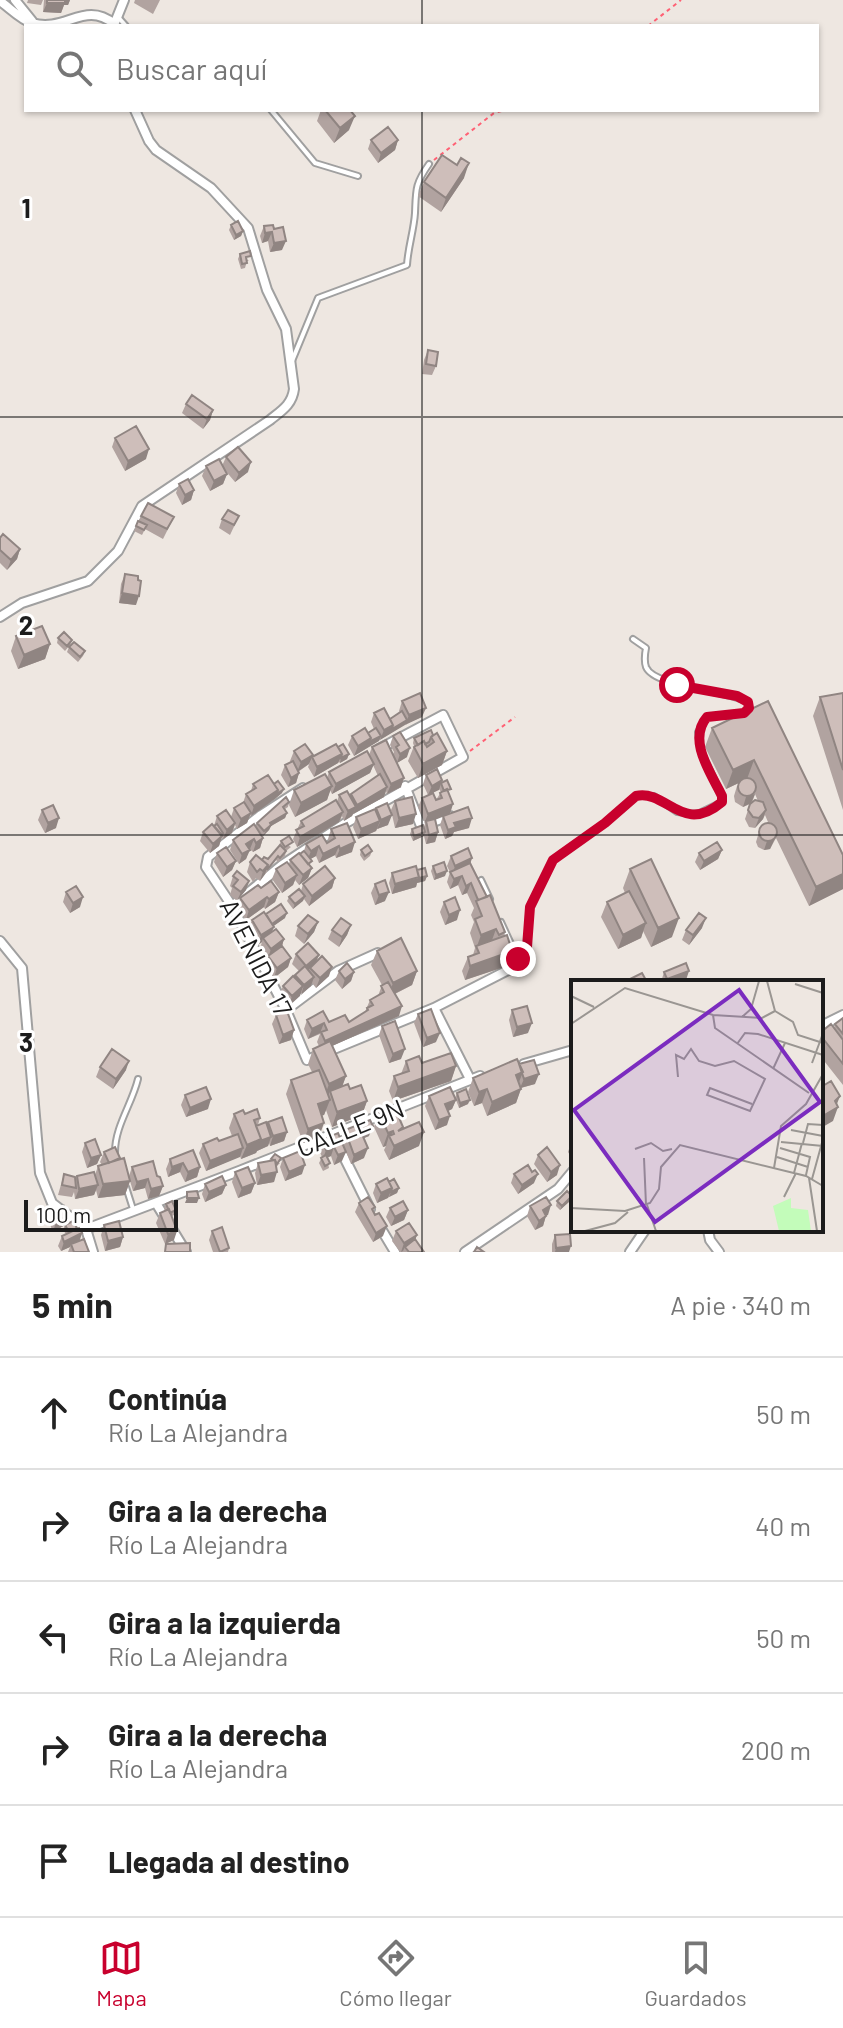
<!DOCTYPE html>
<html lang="es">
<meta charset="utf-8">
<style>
:root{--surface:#fff;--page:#f2f2f2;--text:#222;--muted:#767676;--line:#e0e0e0;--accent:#c8002d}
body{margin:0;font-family:Barlow,sans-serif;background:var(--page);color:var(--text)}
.scale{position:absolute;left:24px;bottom:20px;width:154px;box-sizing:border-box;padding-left:8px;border:4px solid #1c1c1c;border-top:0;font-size:22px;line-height:28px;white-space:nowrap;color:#1c1c1c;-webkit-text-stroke:6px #fff;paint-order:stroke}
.stop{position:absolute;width:24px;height:24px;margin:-18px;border:6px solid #c8002d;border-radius:50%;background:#fff}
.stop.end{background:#c8002d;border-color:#fff;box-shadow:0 2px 8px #0008}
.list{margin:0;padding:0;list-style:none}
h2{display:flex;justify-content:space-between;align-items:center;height:104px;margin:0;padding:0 32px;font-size:34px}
h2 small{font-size:26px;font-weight:400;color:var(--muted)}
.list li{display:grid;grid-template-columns:52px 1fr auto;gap:24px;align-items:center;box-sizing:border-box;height:112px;padding:0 32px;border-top:2px solid var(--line)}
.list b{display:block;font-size:30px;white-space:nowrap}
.list p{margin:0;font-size:26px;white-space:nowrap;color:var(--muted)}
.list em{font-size:26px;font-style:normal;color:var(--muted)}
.icon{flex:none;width:44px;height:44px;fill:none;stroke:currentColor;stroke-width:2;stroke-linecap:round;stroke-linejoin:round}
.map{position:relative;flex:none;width:843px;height:1252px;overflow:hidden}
.search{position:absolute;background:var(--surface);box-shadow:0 2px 6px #0004;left:24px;right:24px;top:24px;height:88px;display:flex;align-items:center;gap:20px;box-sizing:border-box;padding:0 28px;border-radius:0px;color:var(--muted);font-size:30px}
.sheet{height:664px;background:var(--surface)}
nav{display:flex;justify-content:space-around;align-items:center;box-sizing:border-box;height:112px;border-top:2px solid var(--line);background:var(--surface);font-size:22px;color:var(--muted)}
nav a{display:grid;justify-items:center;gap:4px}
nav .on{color:var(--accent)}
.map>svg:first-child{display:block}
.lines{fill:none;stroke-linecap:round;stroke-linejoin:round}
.lane-casing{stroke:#a0a0a0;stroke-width:8}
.street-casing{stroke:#a0a0a0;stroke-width:12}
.path{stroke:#ff6174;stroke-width:2;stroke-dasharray:4 4;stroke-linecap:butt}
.lane{stroke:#fff;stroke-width:4}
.street{stroke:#fff;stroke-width:8}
.wall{fill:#b1a3a0;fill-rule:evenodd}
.shaded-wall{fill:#908582}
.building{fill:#cebeba;stroke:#908582;stroke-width:2}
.route{stroke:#c8002d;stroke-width:10}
.grid{fill:none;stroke:#1c1c1c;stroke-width:2;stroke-opacity:0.55}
.labels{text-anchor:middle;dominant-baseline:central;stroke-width:6;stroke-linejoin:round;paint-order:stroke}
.street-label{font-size:26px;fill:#1c1c1c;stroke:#fff}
.inset-road{fill:none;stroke:#9a9692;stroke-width:2}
.view{fill:#7b2cbf;fill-opacity:0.15;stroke:#7b2cbf;stroke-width:4}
.inset-edge{fill:none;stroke:#1c1c1c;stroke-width:4}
.grid-label{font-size:26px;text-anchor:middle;font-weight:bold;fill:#1c1c1c;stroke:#fff;stroke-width:6;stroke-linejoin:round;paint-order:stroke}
</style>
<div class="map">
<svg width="843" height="1252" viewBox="0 0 843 1252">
<rect width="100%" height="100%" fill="#eee7e1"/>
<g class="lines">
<defs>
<path id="lane" d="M118,17L126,26
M271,110L315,163L358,176
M292,361L318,298L407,265C408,247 414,230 415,213C416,189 415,184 429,164
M481,880L490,899
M501,922L518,959
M513,966L527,947L530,907L553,860L605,823L636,796H654L677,812L697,814L722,802V796L700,749L698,732L707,717L744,713L749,708L748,702C726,690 654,687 646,667C644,661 645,653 646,648L633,639
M115,1152C115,1126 132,1104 138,1079
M126,1187L133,1209"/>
<path id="street" d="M15,0L32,21
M0,1C10,8 21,20 32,23C65,33 85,0 114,24
M114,25L124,0
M0,617L22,603L88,581L118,551L142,506L270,420C281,411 292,405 294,389L286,329L267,290L248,228L211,188L156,150L149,141L135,110
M405,786L421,826L450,816
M303,788L261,815L208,857L206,867L232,906L286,1010L307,1060L434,1008L512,968
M232,906L282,865L344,824L463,757L443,715L379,749
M0,941L22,968L40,1173L52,1203L86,1229
M434,1008L470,1079
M286,1010L338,971L378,953
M821,1026L843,1015
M524,1064L573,1050
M340,1149L370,1209
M156,1203L186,1252
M380,1227L395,1252
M86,1229L239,1171L480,1076
M86,1229L93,1252
M708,1230L710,1240L719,1252
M465,1252L558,1189L573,1171
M630,1252L645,1230"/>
</defs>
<use href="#lane" class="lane-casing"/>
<use href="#street" class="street-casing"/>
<path class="path" d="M648,26L681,0
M434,160L494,113L505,110
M470,751L515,717"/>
<use href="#lane" class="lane"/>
<use href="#street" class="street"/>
</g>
<path class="wall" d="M28,0H43L41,5L27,3Z
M44,0H70L68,5H64L61,13L43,12Z
M135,0H160L153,14L134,3Z
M321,110H350L349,130L334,143L317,121Z
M371,140H398L395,150L378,163L368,149Z
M464,178L441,212L418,196L424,182Z
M231,225L243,231L241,236L234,240L229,230Z
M264,226L274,229L282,250L270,252L268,241L262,243L260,236Z
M240,254L249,261H247L245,268L241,269L238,259Z
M428,350L436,366L432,375L422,374L424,360Z
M186,404L213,410L210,420L203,429L182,413Z
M115,438L146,459L125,471L112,447Z
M226,457L248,472L235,482L224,469L227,474L223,484L210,491L202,476L206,466H222Z
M179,484L194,490L191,500L182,505L176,493Z
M141,516L174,517L163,539L145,529L142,535L134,531Z
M239,516L230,535L219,528L222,519Z
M0,538L20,549L17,559L7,570L0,563Z
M125,574L136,605L119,603L121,584Z
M16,636L50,644L45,659L18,669L11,651Z
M58,638L72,640L70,645L65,651L57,643Z
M69,647L85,651L83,656L78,662L67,652Z
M843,693V810L813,716L820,697Z
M402,701L422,717L405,724L354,756L348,745L352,736L368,733L374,729L371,722L374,713L390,719L400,712L399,711Z
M768,701L843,855V889L809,906L776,838L770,849L764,850L758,847L756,842L759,832L768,822L765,815L763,819L755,828L749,827L745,819L750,804L743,807L735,802L734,796L737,786L741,782L726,789L705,747L712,728ZM755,794L758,801L752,803Z
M433,735L447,751L442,765L418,778L408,761L414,746L413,743L414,738Z
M393,736L407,757L397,763L401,787L387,794L386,791L384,797L353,814L352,816L344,821L342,816L339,822L297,847L293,839L301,821L337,802L339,795L350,796L351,794L378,776L373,765L370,773L332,794L330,790L327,800L295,817L289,805L294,790L327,778L329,772L369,755L372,747L393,754L394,752L390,745Z
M338,747L349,754L347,759L340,763L339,762L338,763L314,777L308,767L312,757Z
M294,751L313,755L309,764L298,772L299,773L296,783L288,787L281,775L285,765L291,762L290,761Z
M426,775L442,782L449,794L450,813L469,828L454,832L452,836L445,839L440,825L443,816L435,819L438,832L435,842L426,844L424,836L413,841L410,834L412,829L424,827L425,823L418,807L422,798L428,795L423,784ZM439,789L441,792L436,800L431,794Z
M253,784L282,793L251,816L250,815L247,823L237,829L235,825L232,833L223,839L222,837L219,846L210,853L200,841L203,832L214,826L217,816L231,817L234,808L243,803L246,794L251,791Z
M395,801L413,824L395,828L391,810Z
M289,802L288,807L285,809L287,813L285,818L271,826L269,830L263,836L259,832L263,838L260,848L253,852L250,849H249L246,859L239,864L230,850L233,840L256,827L257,823Z
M376,808L388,825L377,829L376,831L358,839L353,827L356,817L375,810Z
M42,810L56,828L45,833L38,820Z
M331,829L352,852L336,858L335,855L319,863L316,856L310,859V866L312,868L308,878L299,885L295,880L293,885L282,893L272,879L276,869L289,864L290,860L304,851L306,844L329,842L328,839Z
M281,841L291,847L286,851L285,856L278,862L276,860L260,881L256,878L253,882L247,872L250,862L268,859L279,846Z
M361,850L372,851L370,856L364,861L360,855Z
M722,850L718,859L700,870L695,862L699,853Z
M217,853L236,861L232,870L223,877L214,862Z
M451,856L470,864L505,932L504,936L512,951L507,966L465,980L462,971L468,957L473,955L475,948L470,933L474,922L471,915L474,908L467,893L462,895L458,885L450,889L447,882L450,872L447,866Z
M433,866L445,876L434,880L431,871Z
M630,869L672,937L651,947L643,931L641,938L618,949L601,917L607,902L625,893L623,888Z
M417,870L427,876L425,881L417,883L416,887L392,894L389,883L392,873Z
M233,876L249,881L246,890L237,901L230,895L232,888L230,886Z
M335,878L332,888L309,906L304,899L293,909L287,901L289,897L301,891L303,884Z
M375,884L385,901L375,905L371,893Z
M261,888L279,892L275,902L265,909L264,907L246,920L237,908L240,898Z
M66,892L80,907L70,913L63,902Z
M444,902L457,920L445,925L440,912Z
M266,914L285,918L273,926L272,931L284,939L282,946L291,958L288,967L274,978L265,966L268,958L260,948L262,942L258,945L248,930L252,920Z
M318,922L314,932L304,944L295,936L298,926Z
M351,925L347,935L339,947L328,939L332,930Z
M702,928L689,945L682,940L686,930Z
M377,951L417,971L412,985L395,994L399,1016L332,1046L346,1076L342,1086L350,1089L367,1101L362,1115L332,1127L326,1110L324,1115H322L319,1137L303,1143L286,1094L291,1080L312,1072L308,1064L313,1049L319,1046L317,1042L320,1034L308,1039L304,1029L307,1020L349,1022L365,1012L370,1000L378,996L382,985L371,965Z
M296,954L319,955L316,962L329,976L316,988L312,983L311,986L300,994L289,1006L279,995L283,986L294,977L299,971L292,964Z
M339,971L354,972L351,981L342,989L335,980Z
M664,972L686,980L682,982H661Z
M512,1010L528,1033L513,1037L509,1020Z
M418,1014L436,1042L423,1047L414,1023Z
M276,1015L294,1030L291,1040L279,1044L272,1024Z
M843,1018V1085L821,1057V1032L834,1028L835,1024Z
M382,1026L401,1059L389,1063L379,1035Z
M406,1061L422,1063L456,1066L451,1081L393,1101L389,1091L394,1076L401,1074Z
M519,1064L535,1084L521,1088L516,1103L487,1116L482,1103L474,1106L468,1092L473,1078Z
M100,1067L126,1070L113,1089L96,1077Z
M457,1093L468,1104L459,1108L456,1100L452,1109L448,1111L447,1125L435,1130L425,1106L429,1096L455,1098Z
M185,1095L208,1109L186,1117L181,1105Z
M379,1113L402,1129L419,1146L389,1160L384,1150L386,1146L383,1147L374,1127Z
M234,1114H245L260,1118L258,1125H267L268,1122L287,1132L284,1141L270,1146L269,1143L268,1146L257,1151L256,1153L241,1159L240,1156L206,1171L199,1153L203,1144L219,1141L232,1136L229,1128Z
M345,1130L369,1136L364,1138V1158L351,1164L341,1140Z
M338,1133L342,1161L334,1165L331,1156L327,1158L329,1168L323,1171L319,1163L322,1157L319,1150L322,1140Z
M573,1141V1160L568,1152L571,1143Z
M85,1143L101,1155L97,1164L87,1168L82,1152Z
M104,1152L129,1176L132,1167L157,1176L163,1186L159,1196L148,1199L145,1188L133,1191L130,1181L125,1195L98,1198L96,1190L94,1195L75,1199L74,1192L72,1197L58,1195L64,1174L75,1180L77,1176L95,1175L98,1166L102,1165L100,1162Z
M538,1155L557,1175L547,1182L534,1164Z
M283,1158L302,1174L285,1181L280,1167Z
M170,1159L200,1167L197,1177L185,1182L180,1172L168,1177L166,1169Z
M258,1163H280L276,1167L274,1182L257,1185L255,1173Z
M235,1172L255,1183L251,1193L238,1198L232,1182Z
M532,1172L534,1183L518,1194L511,1183L514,1174Z
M389,1182L399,1188L397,1193L377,1203L373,1193L376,1184Z
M205,1184L226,1185L222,1194L205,1202L202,1194Z
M557,1201H570L560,1210L556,1206Z
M359,1203L375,1207L373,1212L383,1236L373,1242L355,1212Z
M166,1204L176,1210L174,1215L172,1216L174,1240L165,1244L156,1223L160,1213L165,1211L164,1208Z
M530,1206L548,1215H546L543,1226L535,1230L527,1216Z
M390,1208L408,1210L404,1220L391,1226L386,1217Z
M53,1213L68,1216L65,1225L53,1232L49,1222Z
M65,1225L79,1241L89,1252H68L70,1247L61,1251L58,1246L62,1236L66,1234L63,1230Z
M104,1225L123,1237L120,1247L105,1251L101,1235Z
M212,1231L229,1248L228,1252H213L209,1240Z
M396,1231L417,1235L415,1240L424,1252H400L392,1241Z
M555,1235L569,1252H552V1244Z"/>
<path class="shaded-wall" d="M63,0H70L68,5H64L61,13L43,12L47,3Z
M355,116L349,130L334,143L340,128Z
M398,140L395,150L378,163L381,153Z
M469,163L464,178L441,212L446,198Z
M243,231L241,236L234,240L236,235Z
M272,232L268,241L262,243L265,233Z
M286,241L282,250L270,252L274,243Z
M213,410L210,420L203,429L207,419Z
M149,449L146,459L125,471L128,461Z
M251,462L248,472L235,482L239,473Z
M227,474L223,484L210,491L214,481Z
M194,490L191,500L182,505L185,495Z
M20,549L17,559L7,570L11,560Z
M122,593L139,596L136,605L119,603Z
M50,644L45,659L18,669L24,655Z
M426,708L422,717L405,725L409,715Z
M407,720L405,725L380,740L384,730Z
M381,736L379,741L354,756L358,746L371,738Z
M410,748L407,757L397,763L400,754Z
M447,751L442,765L418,778L423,764Z
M342,754L338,763L314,777L317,767Z
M349,754L347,759L340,763L341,758Z
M313,755L309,764L297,772L301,762Z
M754,760L747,779L726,789L733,770Z
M374,764L370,773L332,794L336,784Z
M299,773L296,783L288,787L291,778Z
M404,778L401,787L387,794L391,784Z
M442,780L439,790L428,795L432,786Z
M332,786L327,800L295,817L301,803Z
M387,787L384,797L353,814L357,805Z
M284,789L282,793L275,799L251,816L254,806L278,790Z
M755,794L751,803L743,807L746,797Z
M453,804L450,814L427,823L426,821L424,824L428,814Z
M356,807L352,816L344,821L348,811Z
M766,810L763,819L755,828L759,818Z
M343,812L339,822L297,847L300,837Z
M251,813L247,823L237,829L241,819Z
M287,813L285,818L271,826L269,830L263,836L270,823Z
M416,814L413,824L395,828L399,818Z
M392,815L388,825L377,829L381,820Z
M59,818L56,828L45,833L48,823Z
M472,818L469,828L454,832L452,836L445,839L448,830L454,823Z
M380,821L376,831L358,839L361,829Z
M235,823L232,833L223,839L227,830Z
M425,832L424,836L413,841L414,836Z
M438,832L435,842L426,844L429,835Z
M778,832L770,849L764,850L767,841Z
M223,833L219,846L210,853L213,844Z
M263,838L260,848L253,852L256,843Z
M254,839L250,849L243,854L246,844Z
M355,842L352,852L336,858L340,849Z
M319,846L316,856L307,861L311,851Z
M339,846L335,855L319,863L323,854Z
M250,850L246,859L239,864L242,854Z
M722,850L718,859L700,870L704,861Z
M472,858L469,868L452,876L455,866Z
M236,861L232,870L223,877L227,867Z
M268,865L265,874L260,881L263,871Z
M312,868L308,878L299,885L303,875Z
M447,871L445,876L434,880L436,875Z
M843,874V889L809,906L816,887Z
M297,875L293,885L282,893L285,883Z
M427,876L425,881L417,883L416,887L392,894L395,884Z
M462,876L458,885L450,889L454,879Z
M335,878L332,888L309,906L312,896Z
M249,881L246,890L237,901L241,892Z
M471,883L467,893L462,895L466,886Z
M279,892L275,902L265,909L269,899Z
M389,892L385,901L375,905L379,895Z
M305,896L303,901L293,909L295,904Z
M83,897L80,907L70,913L73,903Z
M267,897L264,907L246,920L249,910Z
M460,910L457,920L445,925L449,915Z
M287,913L285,918L268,930L269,926Z
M679,918L672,937L651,947L658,928Z
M706,918L702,928L689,945L693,935Z
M318,922L314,932L304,944L308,934Z
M646,923L641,938L618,949L623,935Z
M351,925L347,935L339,947L342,937Z
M274,927L270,936L263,938L262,942L258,945L261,935Z
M496,929L491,943L476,949L481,935Z
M284,939L281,949L268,958L271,949Z
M512,951L507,966L465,980L470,966Z
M319,955L315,964L310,968L303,976L306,966Z
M291,958L288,967L274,978L277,968Z
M332,967L329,976L316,988L320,978Z
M417,971L412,985L388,997L393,983Z
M689,971L686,980L682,982H666L667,979Z
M354,972L351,981L342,989L345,979Z
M314,977L311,986L301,995L304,985Z
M303,986L300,996L289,1006L292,996Z
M402,1006L399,1016L321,1051L325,1041Z
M324,1023L320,1033L308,1039L312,1029Z
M532,1023L528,1033L513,1037L517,1027Z
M294,1030L291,1040L279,1044L283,1035Z
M440,1033L436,1042L423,1047L427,1038Z
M405,1049L401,1059L389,1063L393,1054Z
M129,1061L126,1070L113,1089L116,1079Z
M456,1066L451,1081L393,1101L398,1087Z
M523,1072L517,1087L516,1075Z
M539,1074L535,1084L520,1088L524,1079Z
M346,1076L341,1090L330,1091L328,1096L324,1098L329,1084Z
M487,1089L482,1103L474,1106L479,1092Z
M521,1089L516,1103L487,1116L492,1102Z
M840,1096L835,1109L838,1107L833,1121L821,1128V1117Z
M211,1099L208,1109L186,1117L190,1108Z
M330,1100L324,1115L313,1119L318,1104Z
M456,1100L452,1109L442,1114L445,1104Z
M470,1100L468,1104L459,1108L460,1103Z
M367,1101L362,1115L332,1127L337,1112Z
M450,1116L447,1125L435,1130L439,1120Z
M324,1123L319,1137L303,1143L308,1129Z
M373,1126L369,1136L357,1141L361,1132Z
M393,1131L390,1138L389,1136L386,1146L383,1147L388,1133Z
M287,1132L284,1141L270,1146L273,1136Z
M424,1132L419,1146L389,1160L394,1146Z
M271,1137L268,1146L257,1151L256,1153L241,1159L247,1145L261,1139Z
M334,1147L331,1156L323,1159L326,1150Z
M243,1148L240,1157L206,1171L210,1161Z
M368,1148L364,1158L351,1164L354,1155Z
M346,1152L342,1161L334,1165L338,1155Z
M101,1155L97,1164L87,1168L91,1158Z
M183,1163L180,1172L168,1177L172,1167Z
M305,1165L302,1174L285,1181L289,1172Z
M560,1165L557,1175L547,1182L551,1172Z
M200,1167L197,1177L185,1182L188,1172Z
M277,1172L274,1182L257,1185L261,1175Z
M538,1174L534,1183L518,1194L522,1185Z
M148,1179L145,1188L133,1191L137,1182Z
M130,1181L125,1195L98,1198L103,1184Z
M255,1183L251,1193L238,1198L242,1188Z
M98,1185L94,1195L75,1199L79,1189Z
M226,1185L222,1194L205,1202L209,1192Z
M163,1186L159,1196L148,1199L151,1189Z
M392,1188L388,1198L377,1203L381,1193Z
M399,1188L397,1193L389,1197L391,1192Z
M572,1196L570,1201L560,1210L562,1206Z
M187,1198H199L197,1203H185Z
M551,1205L548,1215L539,1219L543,1210Z
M408,1210L404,1220L391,1226L395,1217Z
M68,1216L65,1225L53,1232L56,1222Z
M546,1216L543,1226L535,1230L539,1221Z
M387,1226L383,1236L373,1242L376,1233Z
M177,1231L174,1240L165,1244L168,1234Z
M82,1233L79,1243L71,1244L70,1247L61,1251L64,1242Z
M417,1235L413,1245L405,1247L403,1251L401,1252L404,1243Z
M123,1237L120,1247L105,1251L108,1241Z
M571,1246L569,1252H555L556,1248Z"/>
<path class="building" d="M47,0H65V3H47Z
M325,110H350L355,116L340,128Z
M388,127L398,140L381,153L371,140Z
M442,155L457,165L461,158L469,163L446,198L424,182Z
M238,221L243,231L236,235L231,225Z
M273,225L274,229L283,227L286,241L274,243L272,232L265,233L264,226Z
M250,251L251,256L246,257L247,263L242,264L240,254Z
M428,350L438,352L436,366L426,364Z
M192,395L213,410L207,419L186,404Z
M136,426L149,449L128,461L115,438Z
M238,447L251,462L239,473L226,457Z
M219,459L227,474L214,481L206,466Z
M188,479L194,490L185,495L179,484Z
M148,503L174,517L167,529L141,516Z
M228,510L239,516L234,525L222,519Z
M138,521L147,525L144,530L136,526Z
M3,534L20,549L11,560L0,550V538Z
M125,574L138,576V580L141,581L139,596L122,593Z
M42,626L50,644L24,655L16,636Z
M64,632L72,640L67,646L58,638Z
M74,642L85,651L80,657L69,647Z
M420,693L426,708L409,715L402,701Z
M843,693V770L820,697Z
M768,701L843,855V874L816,887L754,760L733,770L712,728Z
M384,708L393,725L384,730L374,713Z
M402,711L407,720L392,729L393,725L390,719Z
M365,728L371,738L358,746L352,736Z
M376,728L381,736L369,742L371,738L368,733Z
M431,730L433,735L431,737L429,742L425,744L424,741L418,745L414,738Z
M400,732L410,748L400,754L396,747L399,745L393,736Z
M437,733L447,751L423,764L414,747L424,741L427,747L434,742L431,737Z
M386,740L404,778L391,784L372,747Z
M305,744L313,755L301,762L294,751Z
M336,744L342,754L317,767L312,757Z
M343,744L349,754L341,758L342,754L338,747Z
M367,751L374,764L336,784L329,772Z
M293,761L299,773L291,778L285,765Z
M437,769L442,780L432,786L426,775Z
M325,774L332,786L301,803L294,790Z
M380,774L387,787L357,805L351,794Z
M268,775L278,790L254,806L246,794L256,788L253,784Z
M738 787a9 9 0 1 1 18 0a9 9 0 1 1-18 0Z
M447,780L451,789L444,791L441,783Z
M278,781L284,789L277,794L278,790L274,784Z
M447,789L453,804L428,814L422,798L433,793L436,800L442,798L440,793Z
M347,791L356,807L348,811L339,795Z
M286,797L289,802L283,807L287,813L270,823L271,825L264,831L257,823Z
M412,797L416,814L399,818L395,801Z
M336,800L343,812L300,837L296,830L304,826L301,821Z
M755,800L763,802L766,810L759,818L753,817L748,810L750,804Z
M244,802L251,813L241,819L234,808Z
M387,803L392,815L381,820L376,808Z
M53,805L59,818L48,823L42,810Z
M468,807L472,818L454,823L456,827L448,830L443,816Z
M375,809L380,821L361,829L356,817Z
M226,810L235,823L227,830L217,816Z
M435,819L438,832L429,835L426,821Z
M347,823L355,842L340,849L339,846L323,854L319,846L311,851L306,844L322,835L327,843L335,838L331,829Z
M759 832a9 9 0 1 1 18 0a9 9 0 1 1-18 0Z
M212,824L222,836L213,844L203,832Z
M217,824L223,833L221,834L214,826Z
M254,824L263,838L256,843L254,839L246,844L250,850L242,854L233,840Z
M423,825L425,832L414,836L412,829Z
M289,836L293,842L285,847L281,841Z
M717,842L722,850L704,861L699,853Z
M280,845L286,851L280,858L278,856L267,870L268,865L262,860L264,857L268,859Z
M368,845L372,851L365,856L361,850Z
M226,847L236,861L227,867L217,853Z
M468,848L472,858L455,866L451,856Z
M304,851L312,861L308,864L300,854Z
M299,853L312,868L303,875L290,860Z
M256,855L268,865L263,871L260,869L257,872L250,862Z
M651,859L679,918L658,928L630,869Z
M287,862L297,875L285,883L276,869Z
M444,862L447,871L436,875L433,866Z
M470,863L487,897L478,900L471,883L466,886L462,876L454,879L450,872Z
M325,866L335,878L312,896L303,884Z
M416,866L419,877L395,884L392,873Z
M425,868L427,876L419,878L417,870Z
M237,871L249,881L241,892L233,886L238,880L233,876Z
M385,880L389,892L379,895L375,884Z
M271,881L279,892L269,899L267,897L249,910L240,898L258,885L261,888Z
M76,886L83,897L73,903L66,892Z
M299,889L305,896L295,904L289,897Z
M629,891L646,923L623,935L607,902Z
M490,895L505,932L499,935L496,929L481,935L475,919L482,916L476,901Z
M455,897L460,910L449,915L444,902Z
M281,904L287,913L272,924L266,914Z
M264,912L274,927L261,935L252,920Z
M699,913L706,918L693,935L686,930Z
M308,915L318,922L308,934L298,926Z
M341,918L351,925L342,937L332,930Z
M276,929L284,939L271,949L263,938Z
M507,935L512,951L470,966L468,957L479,953L476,946Z
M401,938L417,971L393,983L377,951Z
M308,943L319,955L306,966L296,954Z
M282,946L291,958L277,968L268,956Z
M322,956L332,967L320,978L310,968Z
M347,963L354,972L345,979L339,971Z
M686,963L689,971L667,979L664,972Z
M305,966L314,977L304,985L295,975Z
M642,973L647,982H629L628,980Z
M293,976L303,986L292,996L283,986Z
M388,982L402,1006L325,1041L321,1032L327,1030L324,1023L312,1029L307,1020L323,1011L329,1022L345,1015L349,1022L368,1010L367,1008L373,1005L370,1000L384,992L381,986Z
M527,1006L532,1023L517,1027L512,1010Z
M431,1009L440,1033L427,1038L418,1014Z
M287,1011L294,1030L283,1035L276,1015Z
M843,1018V1034L835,1024Z
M395,1021L405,1049L393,1054L382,1026Z
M831,1024L843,1040V1064L821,1036V1032Z
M330,1041L346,1076L329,1084L313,1049Z
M112,1049L129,1061L116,1079L100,1067Z
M451,1053L456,1066L398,1087L394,1076L409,1071L406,1061L419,1056L422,1063Z
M517,1059L523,1072L516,1075L521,1089L492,1102L487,1089L479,1092L473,1078Z
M534,1060L539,1074L524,1079L519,1064Z
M319,1070L330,1100L318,1104L324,1123L308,1129L291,1080Z
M831,1081L840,1096L835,1101L838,1107L821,1117V1087Z
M348,1084L350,1089L361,1085L367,1101L337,1112L330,1091Z
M206,1087L211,1099L190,1108L185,1095Z
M450,1087L456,1100L445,1104L450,1116L439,1120L429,1096Z
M466,1089L470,1100L460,1103L457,1093Z
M394,1106L403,1127L398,1131L419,1122L424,1132L394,1146L389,1136L394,1134L393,1131L388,1133L379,1113Z
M257,1109L260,1118L254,1120L261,1139L247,1145L234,1114L243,1110L245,1114Z
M282,1117L287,1132L273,1136L268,1122Z
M370,1120L373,1126L361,1132L368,1148L354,1155L345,1130Z
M266,1122L271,1137L260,1141L261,1139L256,1126Z
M338,1133L346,1152L338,1155L334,1147L326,1150L322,1140Z
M238,1134L243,1148L210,1161L203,1144L217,1138L219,1141Z
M95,1139L101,1155L91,1158L85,1143Z
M115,1147L120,1158L109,1163L104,1152Z
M547,1147L560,1165L551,1172L538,1155Z
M193,1150L200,1167L188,1172L183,1163L172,1167L170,1159Z
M300,1151L305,1165L289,1172L283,1158Z
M275,1154L281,1158L277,1164L275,1160L271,1159Z
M326,1155L330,1163L325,1166L321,1158Z
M124,1158L130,1181L103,1184L98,1166Z
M275,1160L277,1172L261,1175L258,1163Z
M153,1161L157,1176L160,1177L163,1186L151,1189L148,1179L137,1182L132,1167Z
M528,1165L532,1172L535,1170L538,1174L522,1185L514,1174Z
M248,1167L255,1183L242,1188L235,1172Z
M94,1172L98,1185L79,1189L77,1176Z
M64,1174L75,1177L76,1188L62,1185Z
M222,1176L226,1185L209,1192L205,1184Z
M387,1178L392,1188L381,1193L376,1184Z
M394,1179L399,1188L391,1192L392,1188L389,1182Z
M197,1191L199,1198H187V1192Z
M567,1191L572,1196L562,1206L557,1201Z
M368,1197L375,1207L372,1209L375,1215L379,1213L387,1226L376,1233L359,1203Z
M546,1197L551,1205L543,1210L546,1216L539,1221L530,1206Z
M172,1201L176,1210L170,1213L166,1204Z
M403,1201L408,1210L395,1217L390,1208Z
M64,1206L68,1216L56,1222L53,1213Z
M169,1209L177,1231L168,1234L160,1213Z
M73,1221L77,1228L69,1232L65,1225Z
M119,1221L123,1237L108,1241L104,1225Z
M409,1223L417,1235L404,1243L396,1231Z
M222,1227L229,1248L220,1252L212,1231Z
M79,1228L82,1233L64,1242L62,1236Z
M570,1234L571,1246L556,1248L555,1235Z
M84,1239L89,1252H74L71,1244Z
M415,1239L424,1252H409L405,1247Z
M190,1243V1252H165L166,1244Z
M477,1247L484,1252H474Z"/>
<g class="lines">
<path class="route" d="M518,959L527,947L530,907L553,860L605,823L636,796C667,789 682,836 722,802V796C711,773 687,740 707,717L744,713L749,708L748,702L737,696L677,685"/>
</g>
<path class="grid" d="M422,0V26M422,110V1252M0,417H843M0,835H843"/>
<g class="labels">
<g class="street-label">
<text transform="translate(257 957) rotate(63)">AVENIDA 17</text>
<text transform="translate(350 1127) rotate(-22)">CALLE 9N</text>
</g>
</g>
<g transform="translate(571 980)">
<rect width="252" height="252" fill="#eee7e1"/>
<path d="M220,218V228L237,230L240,251H208L202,226Z" fill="#c3fcba"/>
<path class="inset-road" d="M196,1L204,31M224,4L252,13M0,16L23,27M204,31L222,42L227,55L252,63M142,35L144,48L238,113M171,37L180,29L188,1M0,44L54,8L142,35L191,38L204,31M166,64L174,53L187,54L252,75M241,83L251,56M202,89L214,63M107,97L105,75L113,79L120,69L128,81L144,86L163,81L194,99L179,131L136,115L139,108L181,124M220,150L252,156M210,162L252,166M232,163L237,144L252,145M209,168L239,177L235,195M64,169L80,163L92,171L101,169M206,177L237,187M73,178L75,225M203,188L210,146L235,124L252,94M223,193L231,163M238,198L246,251M241,199L252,159M213,217L225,193M76,225L85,251M0,228L54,231L79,223L88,209L90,187L109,165L235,196L252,206M14,251L44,243L57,232"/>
<path class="view" d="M168,10L249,122L84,242L3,130Z"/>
<rect width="252" height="252" class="inset-edge"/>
</g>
<g class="grid-label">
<text x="26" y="218">1</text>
<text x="26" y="635">2</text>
<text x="26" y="1052">3</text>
</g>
</svg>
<div class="scale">100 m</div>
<div class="stop" style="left:677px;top:685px"></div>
<div class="stop end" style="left:518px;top:959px"></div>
<div class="search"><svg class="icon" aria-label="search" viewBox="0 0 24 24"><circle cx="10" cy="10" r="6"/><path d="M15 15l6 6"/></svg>Buscar aquí</div>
</div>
<section class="sheet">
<h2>5 min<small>A pie · 340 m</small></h2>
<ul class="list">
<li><svg class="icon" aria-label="ahead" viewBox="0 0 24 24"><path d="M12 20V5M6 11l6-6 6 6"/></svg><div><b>Continúa</b><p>Río La Alejandra</p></div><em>50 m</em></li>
<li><svg class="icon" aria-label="right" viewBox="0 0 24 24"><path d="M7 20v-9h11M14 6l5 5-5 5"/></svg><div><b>Gira a la derecha</b><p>Río La Alejandra</p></div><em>40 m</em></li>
<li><svg class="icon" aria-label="left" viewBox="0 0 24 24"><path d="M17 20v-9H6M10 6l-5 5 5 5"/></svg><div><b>Gira a la izquierda</b><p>Río La Alejandra</p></div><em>50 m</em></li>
<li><svg class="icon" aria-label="right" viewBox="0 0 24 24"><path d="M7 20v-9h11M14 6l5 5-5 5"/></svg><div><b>Gira a la derecha</b><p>Río La Alejandra</p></div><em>200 m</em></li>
<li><svg class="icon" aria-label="arrive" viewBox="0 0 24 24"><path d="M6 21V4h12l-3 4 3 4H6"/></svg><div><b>Llegada al destino</b></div></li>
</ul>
</section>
<nav>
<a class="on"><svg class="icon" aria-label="map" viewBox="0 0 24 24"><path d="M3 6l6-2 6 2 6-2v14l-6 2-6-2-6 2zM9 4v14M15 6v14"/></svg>Mapa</a>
<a><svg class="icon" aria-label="directions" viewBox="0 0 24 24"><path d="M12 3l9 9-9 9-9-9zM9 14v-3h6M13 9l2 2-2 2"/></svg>Cómo llegar</a>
<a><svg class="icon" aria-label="saved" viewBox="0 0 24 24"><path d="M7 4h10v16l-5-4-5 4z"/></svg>Guardados</a>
</nav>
